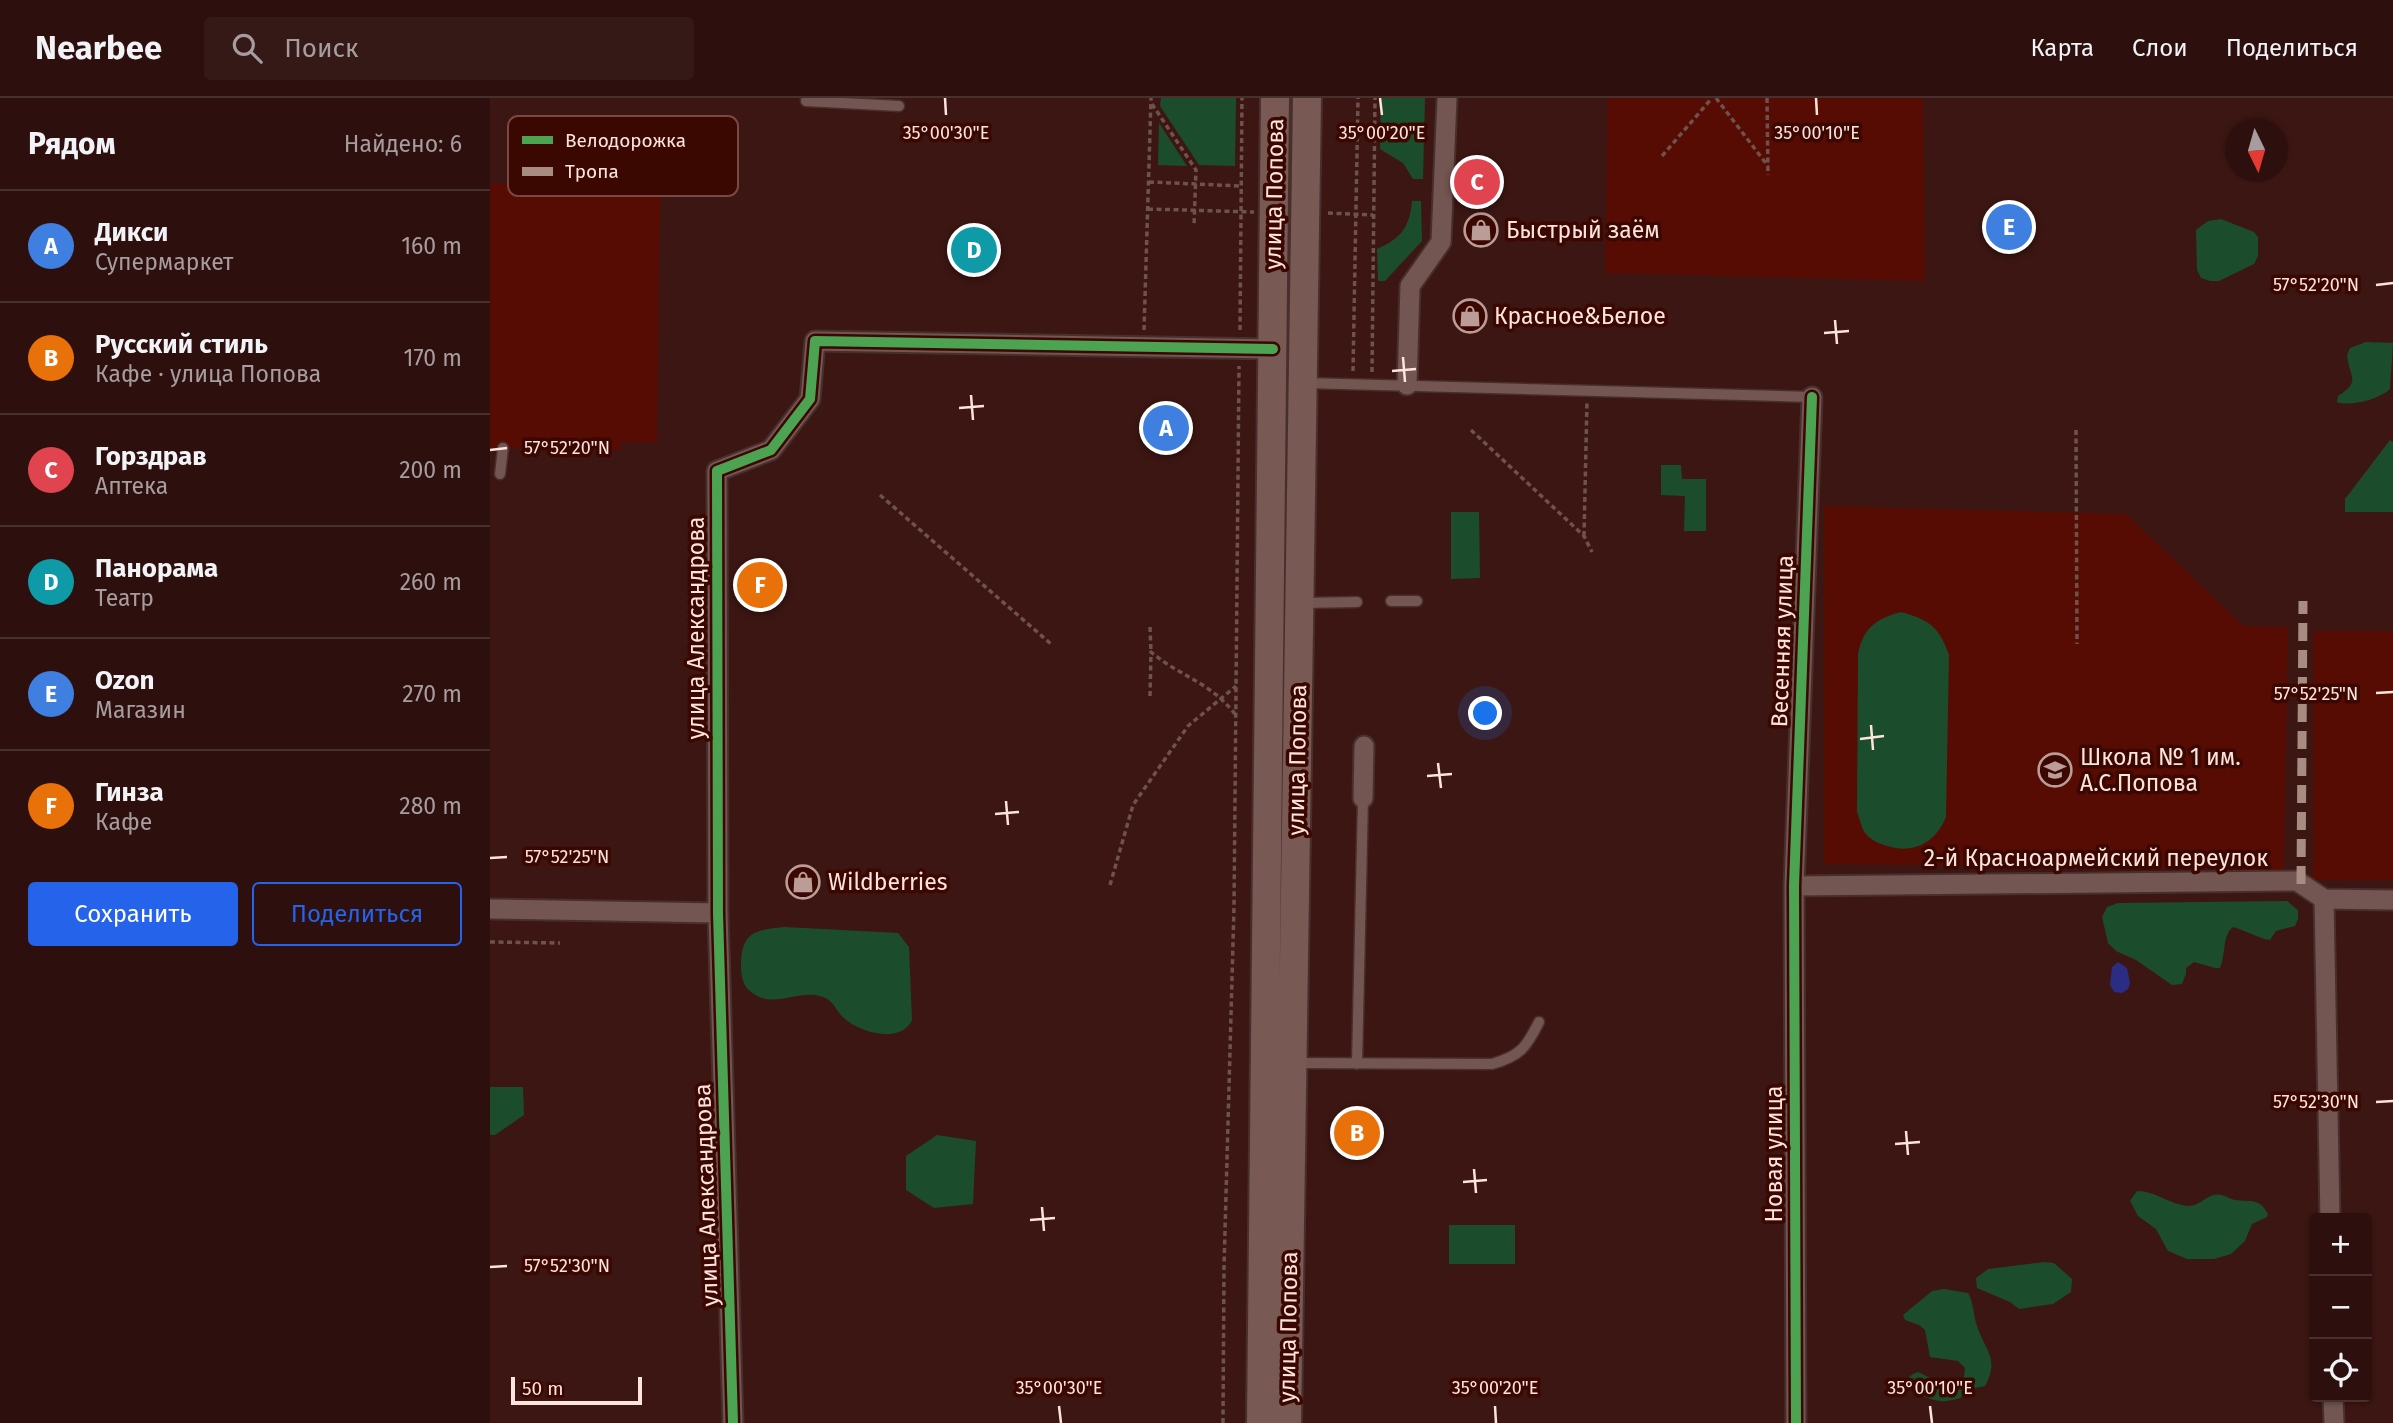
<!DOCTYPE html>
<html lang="ru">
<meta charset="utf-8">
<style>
:root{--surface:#2d100e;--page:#351917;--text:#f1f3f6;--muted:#a79d9e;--line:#48302e;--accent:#2563eb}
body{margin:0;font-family:"Fira Sans",sans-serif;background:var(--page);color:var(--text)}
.controls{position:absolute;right:21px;bottom:21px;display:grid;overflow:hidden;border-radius:7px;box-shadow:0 2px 5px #0004}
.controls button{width:63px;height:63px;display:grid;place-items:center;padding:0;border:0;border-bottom:2px solid var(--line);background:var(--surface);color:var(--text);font:35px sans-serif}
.compass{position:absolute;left:1735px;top:21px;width:63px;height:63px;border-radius:50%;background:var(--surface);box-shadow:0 2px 5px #0004;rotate:175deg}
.scale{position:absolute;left:21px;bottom:18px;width:131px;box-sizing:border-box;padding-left:7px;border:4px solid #ffe4de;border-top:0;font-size:19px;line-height:24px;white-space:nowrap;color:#ffe4de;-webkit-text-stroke:5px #3b0701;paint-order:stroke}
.you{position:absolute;left:996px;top:616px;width:24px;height:24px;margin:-18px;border:5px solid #fff;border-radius:50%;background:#1a73e8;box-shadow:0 0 0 10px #1a73e833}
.badge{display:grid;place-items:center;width:46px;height:46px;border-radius:50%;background:var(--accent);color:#fff;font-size:23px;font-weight:700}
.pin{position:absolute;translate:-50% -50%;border:4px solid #fff;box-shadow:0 2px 7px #0006}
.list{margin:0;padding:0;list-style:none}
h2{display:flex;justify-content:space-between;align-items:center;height:91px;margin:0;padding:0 28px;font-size:30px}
h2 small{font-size:23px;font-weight:400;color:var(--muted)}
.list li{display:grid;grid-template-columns:46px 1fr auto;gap:21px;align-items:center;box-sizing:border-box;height:112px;padding:0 28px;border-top:2px solid var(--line)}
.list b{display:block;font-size:26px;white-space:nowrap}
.list p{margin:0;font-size:23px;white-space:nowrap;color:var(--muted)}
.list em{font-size:23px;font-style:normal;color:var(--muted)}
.actions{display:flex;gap:14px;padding:21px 28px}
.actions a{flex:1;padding:16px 0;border:2px solid var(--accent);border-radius:7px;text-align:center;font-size:24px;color:var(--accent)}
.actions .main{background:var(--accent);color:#fff}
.icon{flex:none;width:38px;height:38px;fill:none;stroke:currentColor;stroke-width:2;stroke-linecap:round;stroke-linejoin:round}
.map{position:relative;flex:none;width:1903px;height:1325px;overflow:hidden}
header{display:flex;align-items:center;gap:42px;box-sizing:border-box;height:98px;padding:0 35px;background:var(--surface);border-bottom:2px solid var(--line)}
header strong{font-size:33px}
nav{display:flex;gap:38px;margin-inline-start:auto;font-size:24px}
.search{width:490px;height:63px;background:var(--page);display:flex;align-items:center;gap:18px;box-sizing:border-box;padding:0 24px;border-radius:7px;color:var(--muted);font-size:26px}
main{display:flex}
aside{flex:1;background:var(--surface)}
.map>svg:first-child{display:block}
.built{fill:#560c02}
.green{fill:#1b4d2c}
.water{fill:#2b2d85}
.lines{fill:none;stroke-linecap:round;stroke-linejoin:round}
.lane-casing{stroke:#482f2d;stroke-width:13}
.street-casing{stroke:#482f2d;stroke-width:23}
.secondary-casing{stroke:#482f2d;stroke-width:32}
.path{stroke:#6e524e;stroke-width:3.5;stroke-dasharray:5 3.5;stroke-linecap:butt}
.lane{stroke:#735651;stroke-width:10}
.street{stroke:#735651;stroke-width:19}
.secondary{stroke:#785953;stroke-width:28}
.quiet{stroke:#a88b81;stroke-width:9;stroke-dasharray:18 9;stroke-linecap:butt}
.cycleway-casing{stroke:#3b0701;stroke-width:15}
.cycleway{stroke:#4ca352;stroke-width:10}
.ticks{fill:none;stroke:#ffe4de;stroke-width:2.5}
.labels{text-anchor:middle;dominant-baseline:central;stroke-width:7;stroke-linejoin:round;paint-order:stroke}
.street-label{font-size:23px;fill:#ffe4de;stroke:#3b0701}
.poi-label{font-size:23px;fill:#ffe4de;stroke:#3b0701;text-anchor:start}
.key{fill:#3b0701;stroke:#764943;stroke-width:2}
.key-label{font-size:19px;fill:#ffe4de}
.ticks-label{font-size:18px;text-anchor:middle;fill:#ffe4de;stroke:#3b0701;stroke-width:7;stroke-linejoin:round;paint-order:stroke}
</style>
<header>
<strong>Nearbee</strong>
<div class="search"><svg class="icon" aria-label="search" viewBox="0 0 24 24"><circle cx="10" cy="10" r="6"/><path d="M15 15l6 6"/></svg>Поиск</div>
<nav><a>Карта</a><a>Слои</a><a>Поделиться</a></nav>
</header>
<main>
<aside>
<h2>Рядом<small>Найдено: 6</small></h2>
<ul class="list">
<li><span class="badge" style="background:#3f7fe0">A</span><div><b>Дикси</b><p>Супермаркет</p></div><em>160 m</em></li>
<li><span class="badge" style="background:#e8710a">B</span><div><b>Русский стиль</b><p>Кафе · улица Попова</p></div><em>170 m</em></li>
<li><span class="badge" style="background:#e0444e">C</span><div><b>Горздрав</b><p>Аптека</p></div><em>200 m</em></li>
<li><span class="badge" style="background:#0f9aa8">D</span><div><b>Панорама</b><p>Театр</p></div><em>260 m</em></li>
<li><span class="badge" style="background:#3f7fe0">E</span><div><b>Ozon</b><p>Магазин</p></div><em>270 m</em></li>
<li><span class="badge" style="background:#e8710a">F</span><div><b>Гинза</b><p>Кафе</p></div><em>280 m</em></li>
</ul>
<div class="actions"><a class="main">Сохранить</a><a>Поделиться</a></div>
</aside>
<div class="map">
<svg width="1903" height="1325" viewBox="0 0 1903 1325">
<rect width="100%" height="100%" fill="#3c1612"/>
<path class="built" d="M1118,0H1433L1435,183L1115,175Z
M0,85L170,94L167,345L131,344V352L0,350Z
M1334,408L1636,416L1754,528L1798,529L1794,772L1334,766Z
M1823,533H1903V782H1823Z"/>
<path class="green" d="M671,0H746L745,68L709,67L670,8Z
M891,0H935L933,81H923L913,65L890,51Z
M669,25L697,68L668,67Z
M922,103H931L932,143L895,183H888L887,151C911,141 920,128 922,103Z
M1731,121L1764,134L1768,139V158L1764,166L1729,183H1720L1711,180L1707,172L1706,132L1718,123Z
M1876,244L1903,245L1900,291C1890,301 1860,309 1847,304L1848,298C1872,283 1859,279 1857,257L1860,250Z
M1900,342L1903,344V414H1855V401Z
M1171,367H1191L1192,381H1216V433H1194L1195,398L1171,397Z
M961,414H989L990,480L961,481Z
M1411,514C1440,522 1449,529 1459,557L1456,719C1445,746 1422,757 1394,747C1387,745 1379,740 1375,735C1371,729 1370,721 1367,714L1368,556C1373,530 1387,520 1411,514Z
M1797,803L1808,812V821L1805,828L1786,833L1780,842C1770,841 1755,832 1743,829C1732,837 1736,857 1730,870H1725L1704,864L1696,870V876L1692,886L1682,887L1646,862L1626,853L1618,845L1612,819L1617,809L1628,805Z
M294,829L408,835L419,849L422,922C411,946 371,935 355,921C346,914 345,903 333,899C309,890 282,913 260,893C253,888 251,877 251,869C251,835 263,832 294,829Z
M0,989H33L34,1017L5,1037H0Z
M447,1037L486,1043L483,1106L444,1110L416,1092V1058Z
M1647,1093C1666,1093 1680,1107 1699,1108C1709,1108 1715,1099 1724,1097C1733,1095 1738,1101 1745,1102C1760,1104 1770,1100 1778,1116L1777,1119L1762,1126L1755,1143L1741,1156L1724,1161H1697L1678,1153L1666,1131L1648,1118L1640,1103Z
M959,1127H1025V1166H959Z
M1555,1164L1564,1165L1582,1181L1581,1194L1563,1206L1529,1211L1520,1204L1487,1190L1486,1180L1498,1171Z
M1454,1191L1478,1195C1484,1205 1483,1217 1487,1228C1495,1253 1510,1260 1495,1288C1492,1289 1488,1289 1485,1290C1482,1291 1479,1294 1476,1296C1471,1301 1463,1302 1456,1303C1436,1305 1400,1283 1428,1274L1459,1289H1466L1474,1279L1475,1270L1468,1263L1440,1259L1435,1232L1429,1227L1415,1222L1413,1217L1442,1193Z"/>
<path class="water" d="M1628,864L1637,870L1640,885L1638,891L1632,895L1624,894L1620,887L1622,869Z"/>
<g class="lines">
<defs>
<path id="lane" d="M316,3L409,8
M815,285L1322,299
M10,376L13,350
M901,503H927
M813,505L867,504
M806,965L1002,966C1030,958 1036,950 1049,924
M867,966L873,700"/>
<path id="street" d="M917,287L920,188L951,144L957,0
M873,700L874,648
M1304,788L1807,783L1834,801L1903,802
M1834,801L1840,1120
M0,811L228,815
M1843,1299L1844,1325
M243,1325L228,815L227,373L281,352L320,301L325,243L783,251
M1306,1325L1304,788L1322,299"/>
<path id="secondary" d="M771,1325L785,0
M797,1325L817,0"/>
</defs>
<use href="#lane" class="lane-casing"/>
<use href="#street" class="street-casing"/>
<use href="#secondary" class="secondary-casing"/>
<path class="path" d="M1226,0L1278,68
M1277,0L1278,77
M662,6L706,72L704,127
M1172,58L1222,0
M659,84L751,88
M658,111L764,114
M838,115L883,117
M654,232L661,0
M750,232L752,0
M863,273L868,0
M882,274L885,0
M981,332L1094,438L1102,454
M1586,332L1587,546
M390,397L561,546
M1094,438L1097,303
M660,529L661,554
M660,598L661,554C692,580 719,583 745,616
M620,787L643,707L698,628L746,588
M0,844L70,845
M733,1325L734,1169L744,809L749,268"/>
<use href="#lane" class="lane"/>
<use href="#street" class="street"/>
<use href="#secondary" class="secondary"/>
<path class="quiet" d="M1811,786L1813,503"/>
<defs>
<path id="cycleway" d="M243,1325L228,815L227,373L281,352L320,301L325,243L783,251
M1306,1325L1304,788L1322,299"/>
</defs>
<use href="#cycleway" class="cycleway-casing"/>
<use href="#cycleway" class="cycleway"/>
</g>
<path class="ticks" d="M455,0L456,17M890,0L892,17M1326,0L1327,17M1886,187L1903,185M1345,222L1347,246M1334,235L1359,233M913,259L915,284M902,273L926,271M481,297L483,322M469,310L494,308M0,352L17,350M1886,595L1903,594M1381,627L1383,652M1370,641L1394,638M948,665L951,690M937,678L962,676M516,703L518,727M505,716L529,714M0,760L17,759M1886,1004L1903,1003M1416,1033L1418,1057M1405,1046L1430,1044M984,1071L986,1095M973,1084L997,1082M552,1109L554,1133M540,1122L565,1120M0,1169L17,1168M569,1308L571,1325M1005,1308L1006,1325M1440,1308L1442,1325"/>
<defs>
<symbol id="shop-ring" viewBox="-11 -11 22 22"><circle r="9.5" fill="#3b0701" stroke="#bb9c97" stroke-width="1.5"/><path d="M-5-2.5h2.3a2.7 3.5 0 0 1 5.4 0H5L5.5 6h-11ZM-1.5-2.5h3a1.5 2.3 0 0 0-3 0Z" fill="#bb9c97"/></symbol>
<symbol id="school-ring" viewBox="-11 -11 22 22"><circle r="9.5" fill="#3b0701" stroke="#bb9c97" stroke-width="1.5"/><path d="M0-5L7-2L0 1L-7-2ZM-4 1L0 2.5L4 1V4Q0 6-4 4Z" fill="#bb9c97"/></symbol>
</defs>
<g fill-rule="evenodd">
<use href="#shop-ring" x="972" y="113" width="38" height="38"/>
<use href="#shop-ring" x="961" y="199" width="38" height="38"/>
<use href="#school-ring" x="1546" y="653" width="38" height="38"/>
<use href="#shop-ring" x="294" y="765" width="38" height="38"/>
</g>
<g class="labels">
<g class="street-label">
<text transform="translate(784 96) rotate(-89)">улица Попова</text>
<text transform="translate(206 530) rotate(-90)">улица Александрова</text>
<text transform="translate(1292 543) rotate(-88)">Весенняя улица</text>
<text transform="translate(807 662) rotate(-89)">улица Попова</text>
<text x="1606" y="760">2-й Красноармейский переулок</text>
<text transform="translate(1284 1056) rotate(-90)">Новая улица</text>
<text transform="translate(216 1097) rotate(-92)">улица Александрова</text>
<text transform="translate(798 1229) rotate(-89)">улица Попова</text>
</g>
<g class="poi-label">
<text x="1016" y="132">Быстрый заём</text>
<text x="1004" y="218">Красное&amp;Белое</text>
<text x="1590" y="659">Школа № 1 им.<tspan x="1590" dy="26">А.С.Попова</tspan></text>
<text x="338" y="784">Wildberries</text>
</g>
</g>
<rect x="18" y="18" width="230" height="80" rx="10" class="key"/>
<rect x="32" y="38" width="31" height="8" fill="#4ca352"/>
<rect x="32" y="69" width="31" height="9" fill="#a88b81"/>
<g class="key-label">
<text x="75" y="49">Велодорожка</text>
<text x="75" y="80">Тропа</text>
</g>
<g class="ticks-label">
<text x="456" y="41">35°00'30"E</text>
<text x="892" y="41">35°00'20"E</text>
<text x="1327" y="41">35°00'10"E</text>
<text x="1826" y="193">57°52'20"N</text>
<text x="77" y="356">57°52'20"N</text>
<text x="1826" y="602">57°52'25"N</text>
<text x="77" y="765">57°52'25"N</text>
<text x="1826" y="1010">57°52'30"N</text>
<text x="77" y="1174">57°52'30"N</text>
<text x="569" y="1296">35°00'30"E</text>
<text x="1005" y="1296">35°00'20"E</text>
<text x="1440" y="1296">35°00'10"E</text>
</g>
</svg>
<div class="controls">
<button>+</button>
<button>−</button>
<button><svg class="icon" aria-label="locate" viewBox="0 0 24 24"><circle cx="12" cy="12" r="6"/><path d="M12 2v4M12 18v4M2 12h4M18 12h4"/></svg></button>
</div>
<svg class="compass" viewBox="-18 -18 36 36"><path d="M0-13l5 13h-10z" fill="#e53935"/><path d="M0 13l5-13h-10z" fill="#a79d9e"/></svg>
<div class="scale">50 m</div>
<div class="you"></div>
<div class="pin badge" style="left:676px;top:330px;background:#3f7fe0">A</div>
<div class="pin badge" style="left:867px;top:1035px;background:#e8710a">B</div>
<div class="pin badge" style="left:987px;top:84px;background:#e0444e">C</div>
<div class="pin badge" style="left:484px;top:152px;background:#0f9aa8">D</div>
<div class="pin badge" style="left:1519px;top:129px;background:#3f7fe0">E</div>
<div class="pin badge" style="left:270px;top:487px;background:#e8710a">F</div>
</div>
</main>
